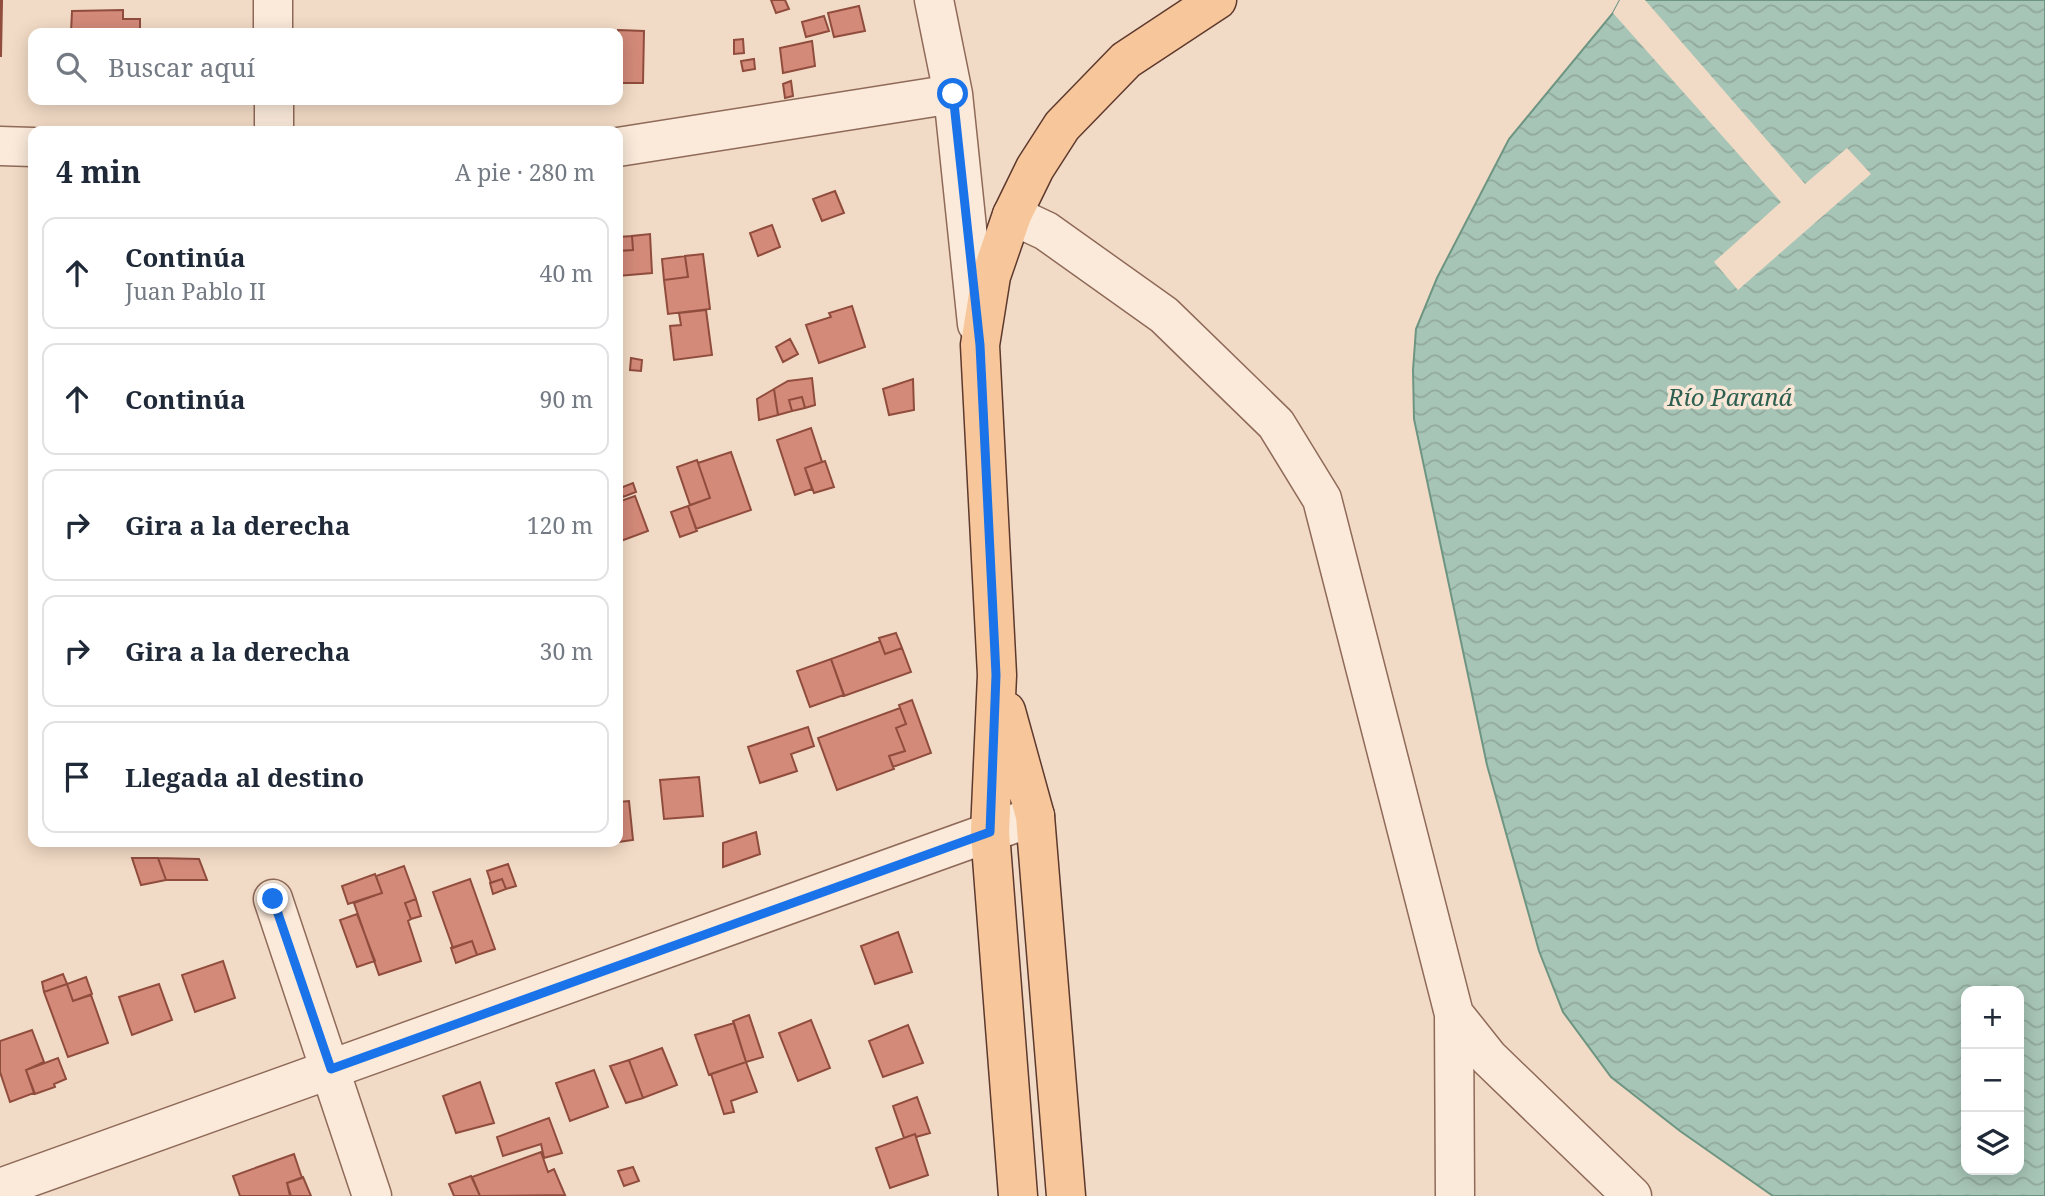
<!DOCTYPE html>
<html lang="es">
<meta charset="utf-8">
<style>
:root{--surface:#fff;--page:#f2f2f3;--text:#1f2937;--muted:#747a83;--line:#e0e1e3}
body{margin:0;font-family:"Noto Serif",serif;background:var(--page);color:var(--text)}
.controls{position:absolute;right:21px;bottom:21px;display:grid;overflow:hidden;border-radius:14px;box-shadow:0 4px 18px #0003}
.controls button{width:63px;height:63px;display:grid;place-items:center;padding:0;border:0;border-bottom:2px solid var(--line);background:var(--surface);color:var(--text);font:35px sans-serif}
.stop{position:absolute;width:21px;height:21px;margin:-16px;border:5px solid #1a73e8;border-radius:50%;background:#fff}
.stop.end{background:#1a73e8;border-color:#fff;box-shadow:0 2px 7px #0008}
.list{margin:0;padding:0;list-style:none}
h2{display:flex;justify-content:space-between;align-items:center;height:91px;margin:0;padding:0 28px;font-size:30px}
h2 small{font-size:23px;font-weight:400;color:var(--muted)}
.list li{display:grid;grid-template-columns:46px 1fr auto;gap:21px;align-items:center;box-sizing:border-box;height:112px;margin:0 14px 14px;padding:0 14px;border:2px solid var(--line);border-radius:14px}
.list b{display:block;font-size:26px;white-space:nowrap}
.list p{margin:0;font-size:23px;white-space:nowrap;color:var(--muted)}
.list em{font-size:23px;font-style:normal;color:var(--muted)}
.icon{flex:none;width:38px;height:38px;fill:none;stroke:currentColor;stroke-width:2;stroke-linecap:round;stroke-linejoin:round}
.map{position:relative;flex:none;width:2045px;height:1196px;overflow:hidden}
.search{position:absolute;background:var(--surface);box-shadow:0 4px 18px #0003;left:28px;top:28px;width:595px;height:77px;display:flex;align-items:center;gap:18px;box-sizing:border-box;padding:0 24px;border-radius:14px;color:var(--muted);font-size:26px}
.panel{position:absolute;background:var(--surface);box-shadow:0 4px 18px #0003;left:28px;top:126px;width:595px;height:721px;border-radius:14px}
.map>svg:first-child{display:block}
.water{fill:url(#water-waves);stroke:#6d9582;stroke-width:2;fill-rule:evenodd}
.pier{fill:#f2dbc6}
.building{fill:#d38a79;stroke:#904c3d;stroke-width:2}
.lines{fill:none;stroke-linecap:round;stroke-linejoin:round}
.minor-casing{stroke:#8f6a59;stroke-width:41}
.major-casing{stroke:#5d392e;stroke-width:41}
.minor{stroke:#fbeada;stroke-width:38}
.major{stroke:#f7c79b;stroke-width:38}
.route{stroke:#1a73e8;stroke-width:9}
.labels{text-anchor:middle;dominant-baseline:central;stroke-width:7;stroke-linejoin:round;paint-order:stroke}
.water-label{font-size:24px;font-style:italic;fill:#2d5f51;stroke:#f8e7d6}
</style>
<div class="map">
<svg width="2045" height="1196" viewBox="0 0 2045 1196">
<defs>
<pattern id="water-waves" width="16" height="10" patternUnits="userSpaceOnUse" patternTransform="scale(1.75)"><rect width="16" height="10" fill="#a7c5b6"/><path d="M0 5q4-4 8 0t8 0" fill="none" stroke="#91a99c"/></pattern>
</defs>
<rect width="100%" height="100%" fill="#f2dbc6"/>
<path class="water" d="M1620,0H2045V1196H1773L1680,1131L1611,1077L1563,1012L1539,951L1487,765L1414,419L1413,370L1416,329L1437,278L1509,139L1613,13ZM1966,991H2019V1170H1966Z"/>
<path class="pier" d="M1620,0H1645L1805,184L1847,148L1871,174L1738,290L1714,262L1781,202L1613,13Z"/>
<path class="building" d="M771,0H785L789,9L776,13Z
M0,1H2L1,56H0Z
M859,6L865,31L834,37L828,13Z
M123,10V19H140V33H71L72,11Z
M824,16L829,31L806,37L802,22Z
M618,30L644,31L643,83H618Z
M743,39L744,53L734,54V40Z
M812,41L815,66L783,73L780,48Z
M754,59L755,69L743,71L741,61Z
M791,81L793,96L785,98L783,84Z
M835,191L844,213L822,221L813,199Z
M772,225L780,247L758,256L750,233Z
M650,234L652,273L618,276V251L633,250L632,236Z
M632,236L633,250L618,251V237Z
M703,254L710,309L668,314L664,280L688,277L685,256Z
M685,256L688,277L664,280L662,259Z
M852,306L865,347L819,363L806,325L831,317L829,313Z
M706,310L712,355L674,360L670,326L681,325L679,313Z
M790,339L798,354L783,362L776,347Z
M631,358L642,360L641,371L630,370Z
M812,378L815,405L805,408L802,397L789,400L792,411L778,415L774,389L788,381Z
M913,379L914,410L889,415L883,389Z
M774,389L778,415L759,420L757,399Z
M802,397L805,408L792,411L789,400Z
M811,428L822,462L805,468L812,489L795,495L777,440Z
M731,452L751,510L696,529L688,506L710,498L698,463Z
M697,460L710,498L690,505L677,467Z
M825,461L834,487L814,493L805,468Z
M633,483L636,492L623,497L620,488Z
M635,496L648,531L618,542V502Z
M688,506L697,531L680,537L671,512Z
M896,633L902,648L885,654L879,638Z
M880,641L885,654L902,648L911,672L844,696L831,659Z
M831,659L844,695L810,707L797,671Z
M912,700L931,753L893,767L889,756L905,751L896,728L906,724L899,705Z
M900,708L906,724L896,728L905,751L889,756L894,769L837,790L818,738Z
M808,727L814,746L791,754L797,771L760,783L748,747Z
M699,777L703,816L664,819L660,780Z
M629,801L633,840L618,842V802Z
M756,832L760,854L723,867V843Z
M132,858H158L166,880L141,885Z
M158,858L199,859L207,880H166Z
M508,864L516,886L506,889L502,879L491,883L487,871Z
M404,866L416,899L405,903L411,919L408,921L421,961L379,975L354,903L382,893L376,876Z
M375,874L382,893L348,904L342,886Z
M470,879L495,949L477,955L472,941L453,948L433,892Z
M502,879L506,889L493,894L490,883Z
M416,899L421,916L411,919L405,903Z
M357,914L375,961L357,967L340,920Z
M898,932L912,972L875,984L861,946Z
M472,941L477,955L456,963L451,948Z
M223,961L235,998L195,1012L182,975Z
M63,974L67,984L44,992L42,982Z
M86,977L92,994L73,1001L67,984Z
M67,984L73,1001L91,995L108,1043L68,1057L44,992Z
M159,984L172,1020L132,1035L119,997Z
M749,1015L763,1057L746,1062L733,1021Z
M811,1020L830,1068L798,1081L779,1033Z
M734,1023L746,1062L709,1075L695,1035Z
M908,1025L923,1063L883,1077L869,1041Z
M32,1030L44,1062L26,1070L34,1093L10,1102L0,1072V1041Z
M662,1048L677,1085L643,1098L629,1060Z
M58,1058L66,1079L54,1084L55,1087L35,1094L26,1070Z
M629,1060L643,1098L626,1103L610,1066Z
M746,1062L757,1092L731,1101L734,1112L724,1114L711,1074Z
M594,1070L608,1107L570,1121L556,1083Z
M480,1082L494,1123L456,1133L443,1096Z
M917,1097L930,1133L916,1137L915,1134L904,1138L893,1106Z
M549,1118L562,1153L544,1158L541,1144L503,1156L497,1137Z
M915,1134L928,1175L890,1188L876,1148Z
M541,1152L548,1172L554,1169L565,1195L480,1196L472,1177Z
M294,1154L302,1178L287,1183L291,1196H240L233,1176Z
M633,1167L639,1181L624,1186L618,1171Z
M471,1176L480,1196H454L449,1184Z
M303,1177L311,1196H290L287,1183Z"/>
<g class="lines">
<defs>
<path id="minor" d="M273,0V33
M934,0L953,94L977,324
M274,100V131
M0,146L33,147
M618,147L953,94
M1012,215L1046,231L1164,315L1276,424L1322,499L1454,1014L1455,1196
M273,899L372,1196
M1454,1014L1489,1058L1632,1196
M0,1188L1035,816"/>
<path id="major" d="M1006,711L1035,816L1066,1196
M1018,1196L990,832L997,675L980,345L991,276L1012,215L1035,168L1062,126L1126,60L1217,0"/>
</defs>
<use href="#minor" class="minor-casing"/>
<use href="#major" class="major-casing"/>
<use href="#minor" class="minor"/>
<use href="#major" class="major"/>
</g>
<g class="lines">
<path class="route" d="M273,899L331,1069L990,832L996,675L980,345L953,94"/>
</g>
<g class="labels">
<g class="water-label">
<text x="1730" y="396">Río Paraná</text>
</g>
</g>
</svg>
<div class="controls">
<button>+</button>
<button>−</button>
<button><svg class="icon" aria-label="layers" viewBox="0 0 24 24"><path d="M12 4l9 5-9 5-9-5zM3 14l9 5 9-5"/></svg></button>
</div>
<div class="stop" style="left:953px;top:94px"></div>
<div class="stop end" style="left:273px;top:899px"></div>
<div class="search"><svg class="icon" aria-label="search" viewBox="0 0 24 24"><circle cx="10" cy="10" r="6"/><path d="M15 15l6 6"/></svg>Buscar aquí</div>
<section class="panel">
<h2>4 min<small>A pie · 280 m</small></h2>
<ul class="list">
<li><svg class="icon" aria-label="ahead" viewBox="0 0 24 24"><path d="M12 20V5M6 11l6-6 6 6"/></svg><div><b>Continúa</b><p>Juan Pablo II</p></div><em>40 m</em></li>
<li><svg class="icon" aria-label="ahead" viewBox="0 0 24 24"><path d="M12 20V5M6 11l6-6 6 6"/></svg><div><b>Continúa</b></div><em>90 m</em></li>
<li><svg class="icon" aria-label="right" viewBox="0 0 24 24"><path d="M7 20v-9h11M14 6l5 5-5 5"/></svg><div><b>Gira a la derecha</b></div><em>120 m</em></li>
<li><svg class="icon" aria-label="right" viewBox="0 0 24 24"><path d="M7 20v-9h11M14 6l5 5-5 5"/></svg><div><b>Gira a la derecha</b></div><em>30 m</em></li>
<li><svg class="icon" aria-label="arrive" viewBox="0 0 24 24"><path d="M6 21V4h12l-3 4 3 4H6"/></svg><div><b>Llegada al destino</b></div></li>
</ul>
</section>
</div>
